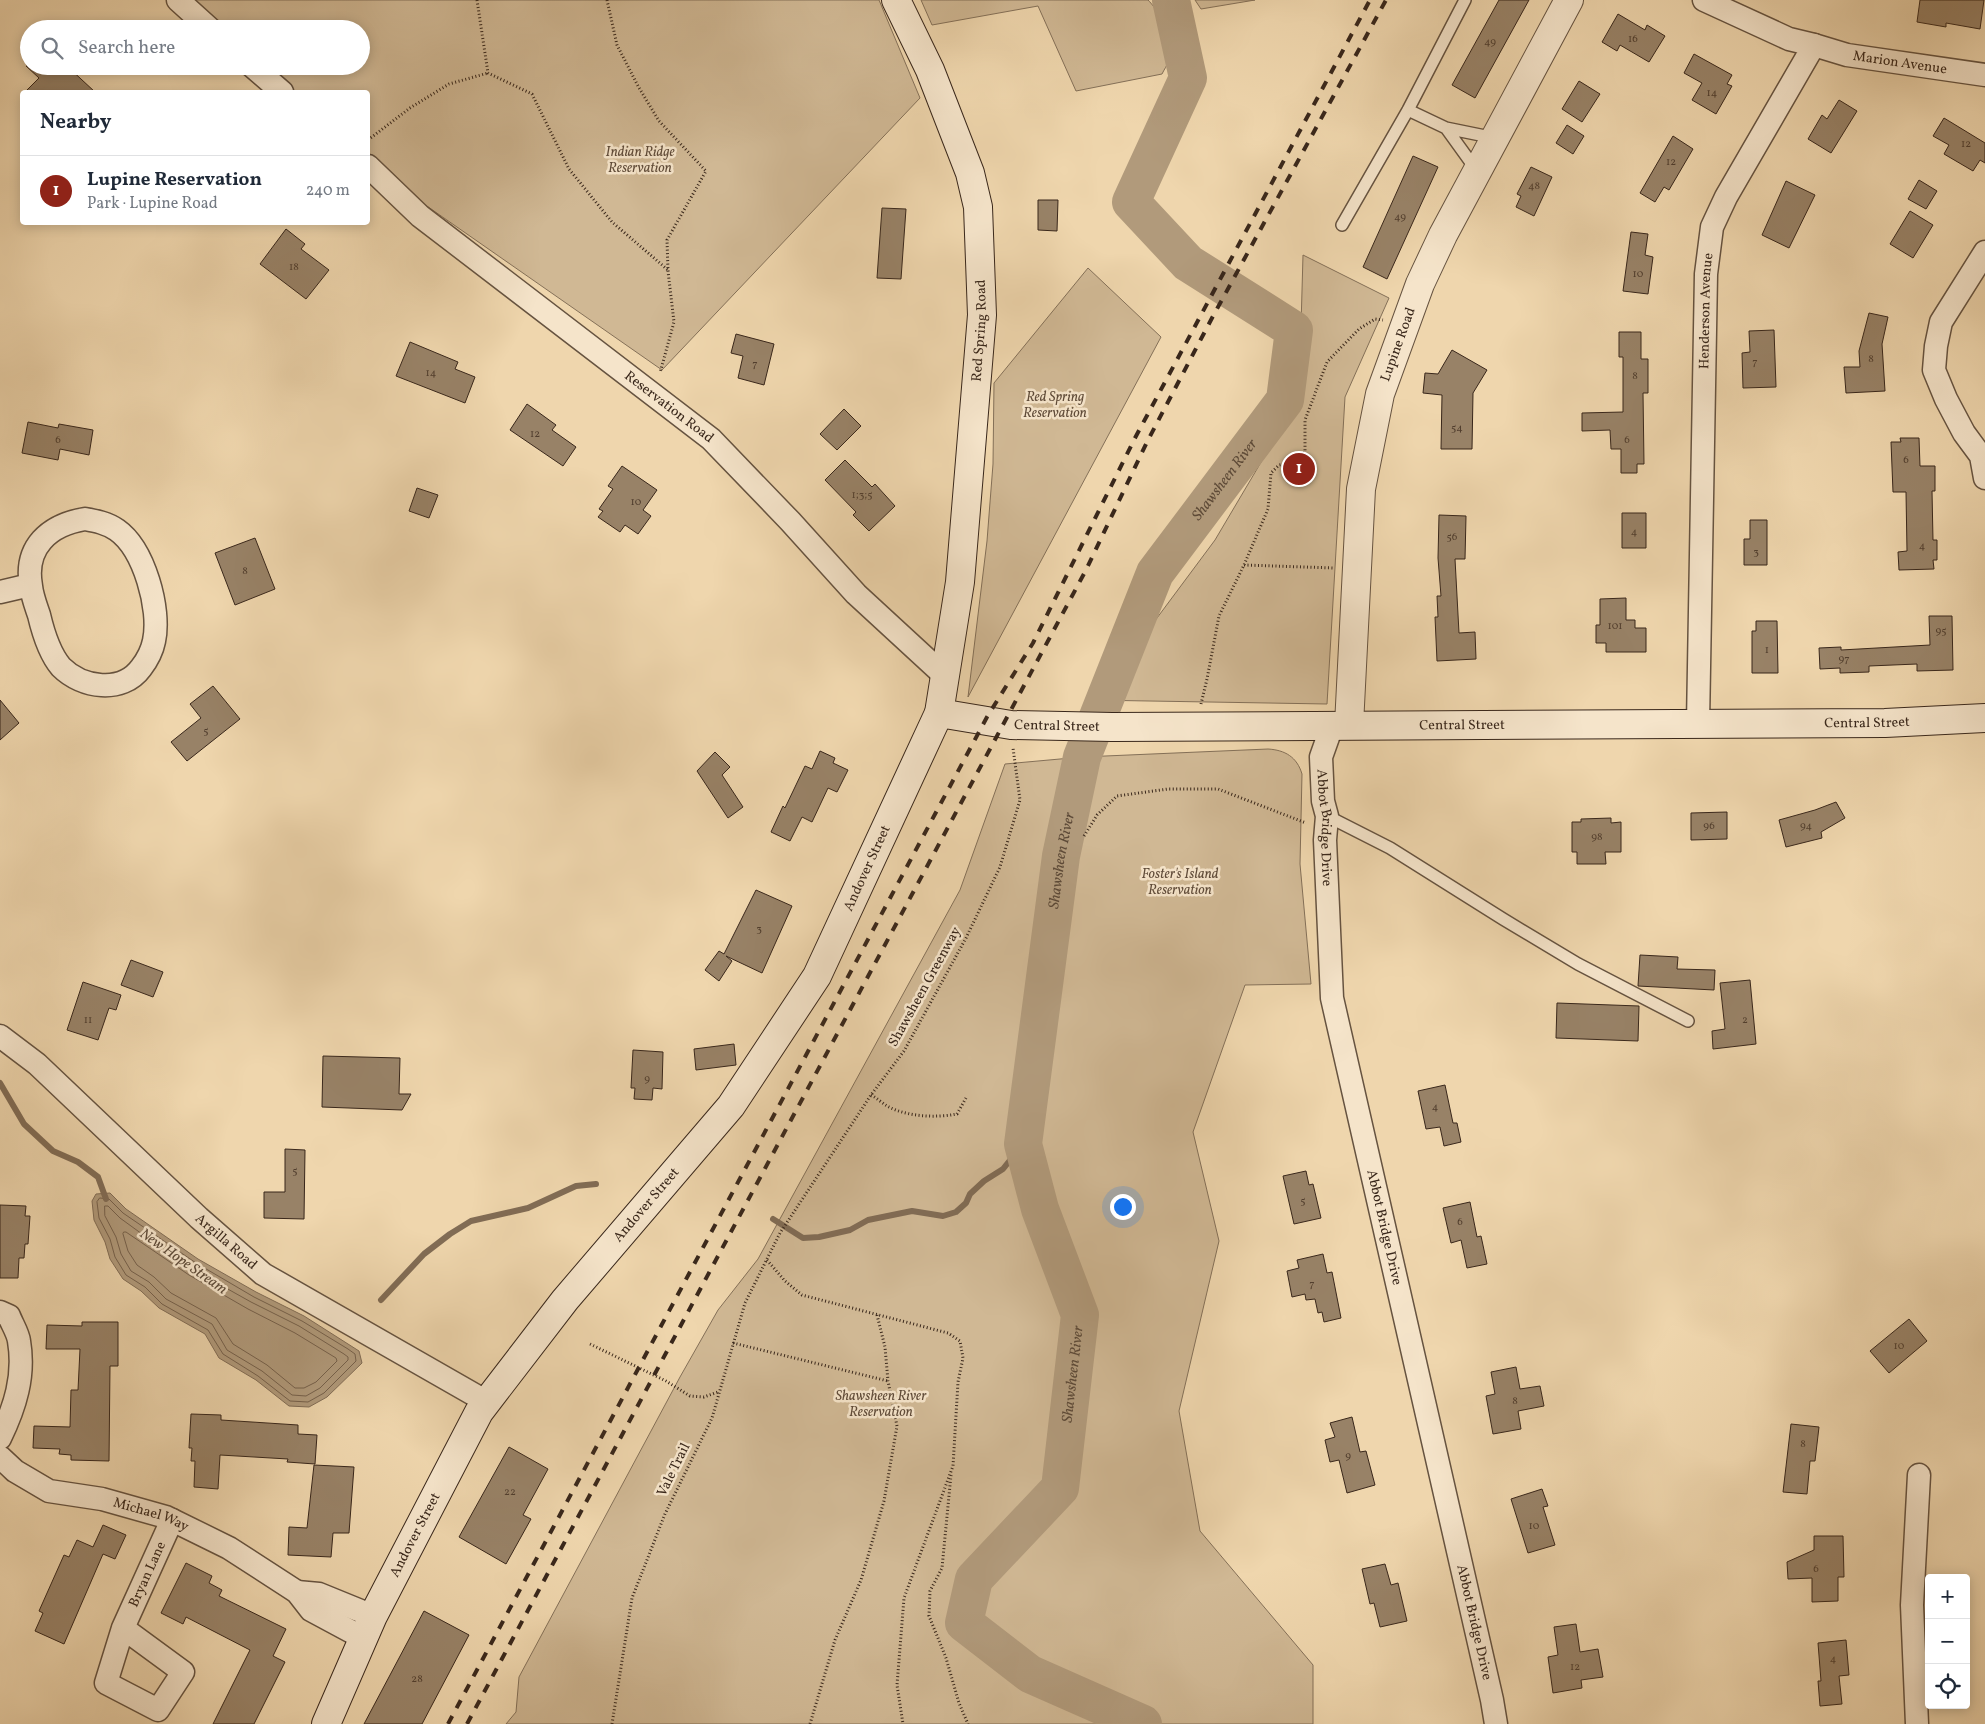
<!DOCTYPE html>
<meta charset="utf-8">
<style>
:root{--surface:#fff;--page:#f2f2f3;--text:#1f2937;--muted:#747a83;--line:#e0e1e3;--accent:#8f2418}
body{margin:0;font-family:Vollkorn,serif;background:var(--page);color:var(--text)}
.controls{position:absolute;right:15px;bottom:15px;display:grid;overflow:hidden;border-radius:5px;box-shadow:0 2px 12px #0003}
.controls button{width:45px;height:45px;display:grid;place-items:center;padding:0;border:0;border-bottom:1px solid var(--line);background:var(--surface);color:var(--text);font:25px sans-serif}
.you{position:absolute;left:1122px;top:1206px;width:18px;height:18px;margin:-12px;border:4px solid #fff;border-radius:50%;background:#1a73e8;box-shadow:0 0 0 8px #1a73e833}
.badge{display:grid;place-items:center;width:32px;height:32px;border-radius:50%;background:var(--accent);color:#fff;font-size:16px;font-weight:700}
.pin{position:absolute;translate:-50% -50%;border:2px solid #fff;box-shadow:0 1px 5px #0006}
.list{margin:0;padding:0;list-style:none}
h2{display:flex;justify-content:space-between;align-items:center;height:65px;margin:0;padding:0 20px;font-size:21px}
h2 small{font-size:16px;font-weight:400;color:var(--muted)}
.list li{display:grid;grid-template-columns:32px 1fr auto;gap:15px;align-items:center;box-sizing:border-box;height:70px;padding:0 20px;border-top:1px solid var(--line)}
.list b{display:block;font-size:19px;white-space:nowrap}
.list p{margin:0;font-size:16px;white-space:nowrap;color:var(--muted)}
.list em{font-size:16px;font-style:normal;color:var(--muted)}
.icon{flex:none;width:28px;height:28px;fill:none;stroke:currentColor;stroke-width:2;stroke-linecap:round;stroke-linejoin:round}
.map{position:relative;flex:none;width:1985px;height:1724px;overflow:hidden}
.search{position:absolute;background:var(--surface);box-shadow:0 2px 12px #0003;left:20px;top:20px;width:350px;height:55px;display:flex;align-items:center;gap:12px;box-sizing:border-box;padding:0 18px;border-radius:28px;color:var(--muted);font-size:19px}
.panel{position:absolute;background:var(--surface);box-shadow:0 2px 12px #0003;left:20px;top:90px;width:350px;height:135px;border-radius:5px}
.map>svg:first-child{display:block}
.green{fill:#d0b894;stroke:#847058}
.water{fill:#b19a7b;stroke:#816c55}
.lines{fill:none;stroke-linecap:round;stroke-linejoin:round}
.shore{stroke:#75604b;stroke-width:1}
.stream{stroke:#816c55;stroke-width:6}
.river{stroke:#b19a7b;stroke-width:38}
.building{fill:#988267;stroke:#39271b}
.service-casing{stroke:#665340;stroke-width:14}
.minor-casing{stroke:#665340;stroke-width:25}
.tertiary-casing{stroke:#665340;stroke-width:30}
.secondary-casing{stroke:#39271b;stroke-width:30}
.path{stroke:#39271b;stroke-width:3;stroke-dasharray:1 2.5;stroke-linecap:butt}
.service{stroke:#f5e4ca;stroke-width:11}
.minor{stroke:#f5e4ca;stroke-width:22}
.tertiary{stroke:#f5e4ca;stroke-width:28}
.secondary{stroke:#f5e4ca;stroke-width:28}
.rail{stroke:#39271b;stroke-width:4;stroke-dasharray:9 9;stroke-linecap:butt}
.labels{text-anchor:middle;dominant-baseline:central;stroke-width:5;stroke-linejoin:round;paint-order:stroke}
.number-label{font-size:11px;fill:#513e2e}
.street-label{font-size:14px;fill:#39271b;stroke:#f5e4ca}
.park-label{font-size:14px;font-style:italic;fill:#5f4b39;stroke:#f5e4ca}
.water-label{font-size:15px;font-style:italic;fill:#5d4a38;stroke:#f5e4ca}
</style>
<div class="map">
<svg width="1985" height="1724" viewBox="0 0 1985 1724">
<rect width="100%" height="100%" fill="#efd6ad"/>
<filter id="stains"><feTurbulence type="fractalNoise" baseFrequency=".004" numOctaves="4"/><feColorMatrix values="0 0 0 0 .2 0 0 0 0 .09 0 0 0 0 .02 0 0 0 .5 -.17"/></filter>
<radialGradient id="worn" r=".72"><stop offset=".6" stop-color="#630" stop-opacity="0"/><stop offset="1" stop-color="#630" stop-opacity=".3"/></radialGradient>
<path class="green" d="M182,0H879L920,98L662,370L368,165V92H286L256,66H361V29H214Z
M921,0H1148C1156,8 1176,36 1174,48C1173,56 1166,66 1162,74L1076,91L1038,6L932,25Z
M1195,0H1255L1201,9Z
M1303,255L1389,298L1345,397L1327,704L1090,700L1154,622L1215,540L1299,398Z
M1088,268L1161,337L968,697L987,541L993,464L994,383Z
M1268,749C1285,750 1297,757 1302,774L1300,864L1311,984L1245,985L1193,1132L1219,1241L1179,1411L1200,1531L1313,1665V1724H506L516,1712L519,1677L680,1377L718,1310L758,1259L960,890L1005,764L1082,757Z"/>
<path class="water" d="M110,1193L126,1209L198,1259L256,1292L304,1316L359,1351L362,1363L327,1397L309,1407L289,1406L256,1380L219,1358L205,1334L159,1308L141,1291L123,1279L110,1259L105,1242L94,1220L92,1201L96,1194Z"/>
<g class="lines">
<path class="shore" d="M100,1198L109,1199L123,1213L196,1263L254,1297L302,1321L348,1349L355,1354L356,1361L324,1393L308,1402L290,1401L258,1376L223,1354L208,1330L162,1304L145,1287L126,1275L115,1257L110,1239L99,1218L97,1202Z
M105,1206H108L120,1218L164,1250L192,1269L251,1302L299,1326L344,1354L348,1357V1360L320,1388L306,1396L292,1395L262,1371L227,1350L212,1324L166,1299L149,1282L131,1271L121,1254L116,1237L105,1216Z
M124,1232H126L189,1275L248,1309L295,1333L336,1358L337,1361L316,1382L304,1388H295L267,1365L233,1344L216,1318L171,1293L154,1277L137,1265L128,1251L123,1234Z"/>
<path class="stream" d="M0,1083L24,1124L53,1151L78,1162L98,1177L106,1199
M773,1219L803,1238L819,1237L850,1230L868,1220L912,1211L943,1216L956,1212L966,1203L970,1194L984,1181L1003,1169L1023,1144
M381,1300L424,1254L450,1234L471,1221L528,1208L576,1186L596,1184"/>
<path class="river" id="s1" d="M1143,1724L1030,1674L964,1623L974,1579L1060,1488L1080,1315L1040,1209L1023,1144L1061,856L1082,757L1155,573L1285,400L1294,330L1188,263L1131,202L1188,78L1171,0"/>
</g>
<path class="building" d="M1499,0H1529L1475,98L1452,85Z
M1920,0H1984L1980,29L1946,23V27L1917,22Z
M1618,14L1645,30L1647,25L1665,36L1649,62L1620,45L1617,51L1602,42Z
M1694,54L1732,75L1727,84L1732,86L1716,114L1692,100L1702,83L1684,73Z
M26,66H67L95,92H25L39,78Z
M1579,81L1600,94L1582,122L1562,109Z
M1839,100L1857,111L1831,153L1808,139L1822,115L1827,119Z
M1944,118L1985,143V163L1980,160L1973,171L1944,154L1949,145L1933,136Z
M1567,125L1584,136L1573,154L1556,143Z
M1673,136L1693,149L1669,190L1664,187L1655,202L1640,193Z
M1413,156L1438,167L1387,279L1363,267Z
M1531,167L1552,177L1534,216L1516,207L1521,196L1517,194Z
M1919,180L1937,191L1926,209L1908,199Z
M1786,181L1815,195L1789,248L1762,235Z
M1038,200H1058L1057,231L1038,230Z
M882,208L906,209L901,279L877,278Z
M1910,211L1933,225L1913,258L1890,244Z
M286,229L305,244L301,249L329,270L306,299L260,264Z
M1631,232L1648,234L1645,255L1653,257L1648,294L1623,291Z
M1869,313L1888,317L1882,344L1885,391L1846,393L1844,367H1860L1859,351Z
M1774,330L1776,387L1743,388L1742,353L1750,352L1749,331Z
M1619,332H1641V359H1648V393H1643L1644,464H1637V473H1621V449H1611L1610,430L1582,431V413L1623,412V357H1619Z
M736,334L774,344L764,385L738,378L743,356L731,353Z
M410,342L458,362L455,369L475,377L465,403L396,376Z
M1452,350L1487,370L1473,393L1472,449H1441L1442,395L1423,393L1425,373L1438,374Z
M527,404L556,425L552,430L576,447L563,466L510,430Z
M844,409L861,426L837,450L820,434Z
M28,422L58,428L59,424L93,430L89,455L60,449L58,460L22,453Z
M1900,438H1919L1920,466H1935V491H1932L1933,540H1937V560H1933L1934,569L1899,570L1898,552L1907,551L1906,492H1893L1891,442H1901Z
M845,460L872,487L875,484L895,506L869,531L853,515L856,512L825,480Z
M622,466L657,490L643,510L651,516L638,534L625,525L620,532L598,517L603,511L599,509L613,489L608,486Z
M417,488L438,495L429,518L409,511Z
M1622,513H1646V548H1622Z
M1439,515L1466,516L1465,559H1455L1459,633L1475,632L1476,659L1437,661L1435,617H1438L1437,596H1441L1438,558Z
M1750,520H1767V565H1744V539H1750Z
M255,538L275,589L235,605L215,553Z
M1626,598V620H1635V628H1646V652H1606V643H1596V625H1600V599Z
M1929,616H1952L1953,670L1917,671V664L1869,666V672L1840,673V668L1820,669L1819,648L1841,647V650L1930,645Z
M1756,621H1777L1778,673H1752V631H1756Z
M213,686L240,719L187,761L171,742L201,718L190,704Z
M0,700L19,723L0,740Z
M820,751L835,758L833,763L848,770L837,792L828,788L812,822L802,817L790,841L771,832L783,806L785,808L805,766L812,769Z
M715,752L730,767L722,775L743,807L728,818L697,771Z
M1836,802L1845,818L1821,832L1822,838L1786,847L1779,820L1815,810Z
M1727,812V839L1691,840V813Z
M1611,818V823L1621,822V852H1605L1606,864H1577V852H1572V822H1581V819Z
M756,890L792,906L762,973L726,956L732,961L719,981L705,970L719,951L724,954Z
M1640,955L1678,957L1677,969L1715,970L1714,990L1638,986Z
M131,960L163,972L153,997L121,985Z
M1750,980L1756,1044L1713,1049L1712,1031L1725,1029L1720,983Z
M83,982L121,995L116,1010L109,1008L98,1040L67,1030Z
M1557,1003L1639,1006L1638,1041L1556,1038Z
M734,1044L736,1065L696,1070L694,1049Z
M633,1050L663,1052L662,1089L653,1088L652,1100L634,1099L635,1088H631Z
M323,1056L400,1058L399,1094H411L402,1110L322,1107Z
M1445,1085L1453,1123H1457L1461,1142L1444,1146L1440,1127L1426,1129L1418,1091Z
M285,1149L305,1150L304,1219L264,1218V1192H285Z
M1306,1171L1309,1185L1313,1184L1321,1218L1294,1224L1283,1176Z
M1470,1202L1477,1237L1481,1236L1487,1264L1467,1268L1461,1240L1451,1243L1443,1208Z
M0,1205L26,1206L25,1216H30L28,1244H25L24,1258H19L18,1278H0Z
M1323,1254L1327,1273L1332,1272L1341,1318L1324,1322L1322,1312L1318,1313L1315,1299L1306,1300L1305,1294L1292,1297L1287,1271L1299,1268L1297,1260Z
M1909,1319L1927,1341L1889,1373L1870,1351Z
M82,1322H118V1366H110L109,1461L71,1460V1455L59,1454L60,1449L33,1448L34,1426L70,1427L71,1390H78L80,1349H46L47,1325L82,1326Z
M1516,1367L1520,1389L1540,1386L1544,1406L1518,1411L1521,1429L1493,1434L1486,1396L1495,1394L1491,1372Z
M191,1414L221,1415V1420L298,1425V1434L317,1435L315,1464L287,1462L288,1459L220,1455L218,1489L194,1487L195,1461H191L192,1448H189Z
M1352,1417L1360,1452L1366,1451L1375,1485L1347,1493L1339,1460L1330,1462L1325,1440L1335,1437L1330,1423Z
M1791,1424L1819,1427L1815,1461H1810L1807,1494L1783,1492Z
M509,1447L548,1469L523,1515L531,1519L506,1564L459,1537Z
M314,1465L354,1467L349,1533H333L331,1557L288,1555L289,1527L307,1528Z
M1542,1489L1548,1506L1543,1507L1555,1545L1528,1553L1511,1499Z
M103,1525L126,1535L115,1559L103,1554L64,1644L35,1631L43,1613L39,1611L64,1555L69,1557L77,1540L93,1547Z
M1814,1536H1843L1844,1577H1838V1601L1812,1602V1578L1788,1579L1787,1562L1814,1550Z
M186,1563L212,1576L209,1583L222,1590L219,1596L286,1629L273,1656L285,1662L254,1724H213L250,1650L186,1617L183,1624L161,1613Z
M1385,1564L1391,1585L1398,1583L1407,1621L1380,1627L1374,1603L1370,1604L1362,1569Z
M424,1611L469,1635L422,1724H364Z
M1576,1624L1580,1652L1598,1649L1603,1677L1581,1680L1582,1688L1553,1693L1548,1657L1558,1655L1554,1627Z
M1846,1640L1849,1675L1839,1676L1842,1704L1820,1706L1818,1681H1821L1818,1643Z"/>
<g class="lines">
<defs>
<path id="service" d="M1408,110L1446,128
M1477,171L1446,128L1495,138
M1342,225L1408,110L1465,0
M1327,816L1390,848L1503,919L1578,964L1688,1021"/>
<g id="minor">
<path d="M178,0L210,29"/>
<path id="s2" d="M1814,45L1847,55L1985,75"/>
<path d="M252,66L282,92"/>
<path id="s3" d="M368,166L420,216L711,439L790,521L856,594L945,676"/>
<path d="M1985,252L1941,322L1936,346L1934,370L1946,399L1964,433L1981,456L1985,478"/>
<path d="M85,519C96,521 107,523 117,530C144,549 161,609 154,641C152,651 148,659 141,668C122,694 82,688 61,667C50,654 43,632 39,615C36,606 32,596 31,586C24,547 49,525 85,519Z"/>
<path d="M0,592L30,585"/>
<path id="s4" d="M1698,723L1706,274L1712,227L1726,197L1814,45L1789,39L1704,0"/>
<path id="s5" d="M1332,726L1321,757L1323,801L1327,816L1325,840L1332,998L1492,1700L1496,1724"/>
<path id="s6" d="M0,1036L37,1064L199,1218L263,1274L487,1402"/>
<path d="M0,1312L9,1316C12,1324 18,1333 19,1341C25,1376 15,1407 0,1438"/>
<path id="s7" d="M0,1457L15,1471L49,1491L102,1499L166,1517L229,1548L297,1592L311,1610L365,1639"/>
<path d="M297,1592L319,1594L373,1616"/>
<path id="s8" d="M123,1628L183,1672L158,1710L106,1683L123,1628L172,1520"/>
<path d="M1917,1724L1912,1605L1919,1475"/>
</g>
<g id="tertiary">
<path id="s9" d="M1349,725L1361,489L1380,394L1420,284L1443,235L1569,0"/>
</g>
<g id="secondary">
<path id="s10" d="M939,713L1011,725L1112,727L1885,723L1985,718"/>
<path id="s11" d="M326,1724L373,1616L479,1412L565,1300L731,1106L817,976L939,713L960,582L982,315L978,207L970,173L930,70L896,0"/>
</g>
</defs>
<use href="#service" class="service-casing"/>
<use href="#minor" class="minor-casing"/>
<use href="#tertiary" class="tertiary-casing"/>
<use href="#secondary" class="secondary-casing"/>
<path class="path" d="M477,0L488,73L532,94L569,169L612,222L668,270
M607,0L617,45L638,86L659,121L706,171L667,240L668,271L674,322L660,373
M368,140L410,108L449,84L488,73
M1244,565L1334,568
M1201,704L1207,679L1219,616L1244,565L1268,509L1271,473L1279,465L1294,462L1305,452V420L1327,362L1359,329L1375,319L1383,320
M1084,836L1097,815L1117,796L1168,789H1218L1306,823
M871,1095C877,1098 882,1103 887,1106C907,1117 936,1118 957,1114L966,1098
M767,1260L785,1281L802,1295L948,1333L960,1341L963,1358L958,1382L953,1466L904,1598L897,1685L903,1724
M733,1343L888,1381
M590,1344L666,1381L690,1396L704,1397L718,1392
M951,1475L942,1568L930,1591L929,1616L946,1658L959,1703L968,1724
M612,1724L632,1598L665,1514L712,1418L745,1303L780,1233L871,1095L904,1051L966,938L1000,867L1020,800L1013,748
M810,1724L835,1640L861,1580L884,1501L897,1426L888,1381L885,1347L877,1315"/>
<use href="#service" class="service"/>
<use href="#minor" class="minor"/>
<use href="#tertiary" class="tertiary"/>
<use href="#secondary" class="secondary"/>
<path class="rail" d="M448,1724L987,717L1033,643L1135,438L1370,0
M467,1724L1086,570L1147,442L1212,318L1386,0"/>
</g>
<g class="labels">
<g class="number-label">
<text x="1633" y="39">16</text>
<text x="1490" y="42">49</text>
<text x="1712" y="93">14</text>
<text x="1966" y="144">12</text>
<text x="1671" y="162">12</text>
<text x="1534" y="186">48</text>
<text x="1400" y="217">49</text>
<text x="294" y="267">18</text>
<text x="1638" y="274">10</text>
<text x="1871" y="359">8</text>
<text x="1755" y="362">7</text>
<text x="755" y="364">7</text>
<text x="431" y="373">14</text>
<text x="1635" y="376">8</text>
<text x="1457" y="428">54</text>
<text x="535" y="434">12</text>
<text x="58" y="440">6</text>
<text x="1627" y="440">6</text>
<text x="1906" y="460">6</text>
<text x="862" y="495">1;3;5</text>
<text x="636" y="502">10</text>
<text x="1634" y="532">4</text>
<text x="1452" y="537">56</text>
<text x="1922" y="546">4</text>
<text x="1756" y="552">3</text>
<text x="245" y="571">8</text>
<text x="1615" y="626">101</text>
<text x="1941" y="631">95</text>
<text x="1767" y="650">1</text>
<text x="1844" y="659">97</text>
<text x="206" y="731">5</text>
<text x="1709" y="826">96</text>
<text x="1806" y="826">94</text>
<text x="1597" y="837">98</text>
<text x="759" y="929">3</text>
<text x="88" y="1020">11</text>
<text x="1745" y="1020">2</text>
<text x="647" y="1079">9</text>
<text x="1435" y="1107">4</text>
<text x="295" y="1171">5</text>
<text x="1303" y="1201">5</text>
<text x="1460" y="1222">6</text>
<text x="1312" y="1284">7</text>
<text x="1899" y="1346">10</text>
<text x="1515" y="1401">8</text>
<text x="1803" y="1444">8</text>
<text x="1348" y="1456">9</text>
<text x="510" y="1492">22</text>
<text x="1534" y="1526">10</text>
<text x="1816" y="1569">6</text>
<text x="1833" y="1659">4</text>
<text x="1575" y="1667">12</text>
<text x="417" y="1679">28</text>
</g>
<g class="street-label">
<text stroke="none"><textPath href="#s2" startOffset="88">Marion Avenue</textPath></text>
<text stroke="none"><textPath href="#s4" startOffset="412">Henderson Avenue</textPath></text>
<text stroke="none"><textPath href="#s11" startOffset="1575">Red Spring Road</textPath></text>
<text stroke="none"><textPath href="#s9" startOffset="386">Lupine Road</textPath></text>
<text stroke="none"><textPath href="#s3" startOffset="386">Reservation Road</textPath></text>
<text stroke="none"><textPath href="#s10" startOffset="929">Central Street</textPath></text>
<text stroke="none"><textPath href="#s10" startOffset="524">Central Street</textPath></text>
<text stroke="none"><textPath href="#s10" startOffset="119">Central Street</textPath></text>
<text stroke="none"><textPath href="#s5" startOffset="104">Abbot Bridge Drive</textPath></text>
<text stroke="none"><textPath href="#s11" startOffset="1019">Andover Street</textPath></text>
<text transform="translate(925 987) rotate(-61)">Shawsheen Greenway</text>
<text stroke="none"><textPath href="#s11" startOffset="614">Andover Street</textPath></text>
<text stroke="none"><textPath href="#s5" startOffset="510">Abbot Bridge Drive</textPath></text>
<text stroke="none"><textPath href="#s6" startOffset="306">Argilla Road</textPath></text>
<text transform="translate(674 1470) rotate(-64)">Vale Trail</text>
<text stroke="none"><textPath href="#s7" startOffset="165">Michael Way</textPath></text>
<text stroke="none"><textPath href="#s11" startOffset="209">Andover Street</textPath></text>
<text stroke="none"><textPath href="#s8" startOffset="295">Bryan Lane</textPath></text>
<text stroke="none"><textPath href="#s5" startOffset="915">Abbot Bridge Drive</textPath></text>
</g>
<g class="park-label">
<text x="640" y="152">Indian Ridge<tspan x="640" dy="16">Reservation</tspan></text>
<text x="1055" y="397">Red Spring<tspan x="1055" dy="16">Reservation</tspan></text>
<text x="1180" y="874">Foster's Island<tspan x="1180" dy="16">Reservation</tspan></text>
<text x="881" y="1396">Shawsheen River<tspan x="881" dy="16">Reservation</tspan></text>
</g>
<g class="water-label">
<text stroke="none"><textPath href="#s1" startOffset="1438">Shawsheen River</textPath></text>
<text stroke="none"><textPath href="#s1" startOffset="1018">Shawsheen River</textPath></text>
<text transform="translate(183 1262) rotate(35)">New Hope Stream</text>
<text stroke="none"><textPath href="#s1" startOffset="492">Shawsheen River</textPath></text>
</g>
</g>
<rect width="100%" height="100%" filter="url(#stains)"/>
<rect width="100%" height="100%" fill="url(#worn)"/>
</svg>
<div class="controls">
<button>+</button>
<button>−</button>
<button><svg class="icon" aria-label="locate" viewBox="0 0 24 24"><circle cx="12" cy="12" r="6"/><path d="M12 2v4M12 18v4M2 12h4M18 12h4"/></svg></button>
</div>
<div class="you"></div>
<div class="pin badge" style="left:1299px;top:469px">1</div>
<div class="search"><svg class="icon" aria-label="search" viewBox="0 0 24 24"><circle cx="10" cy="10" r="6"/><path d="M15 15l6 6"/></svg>Search here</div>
<section class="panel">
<h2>Nearby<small></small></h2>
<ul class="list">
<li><span class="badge">1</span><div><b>Lupine Reservation</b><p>Park · Lupine Road</p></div><em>240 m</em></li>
</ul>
</section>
</div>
